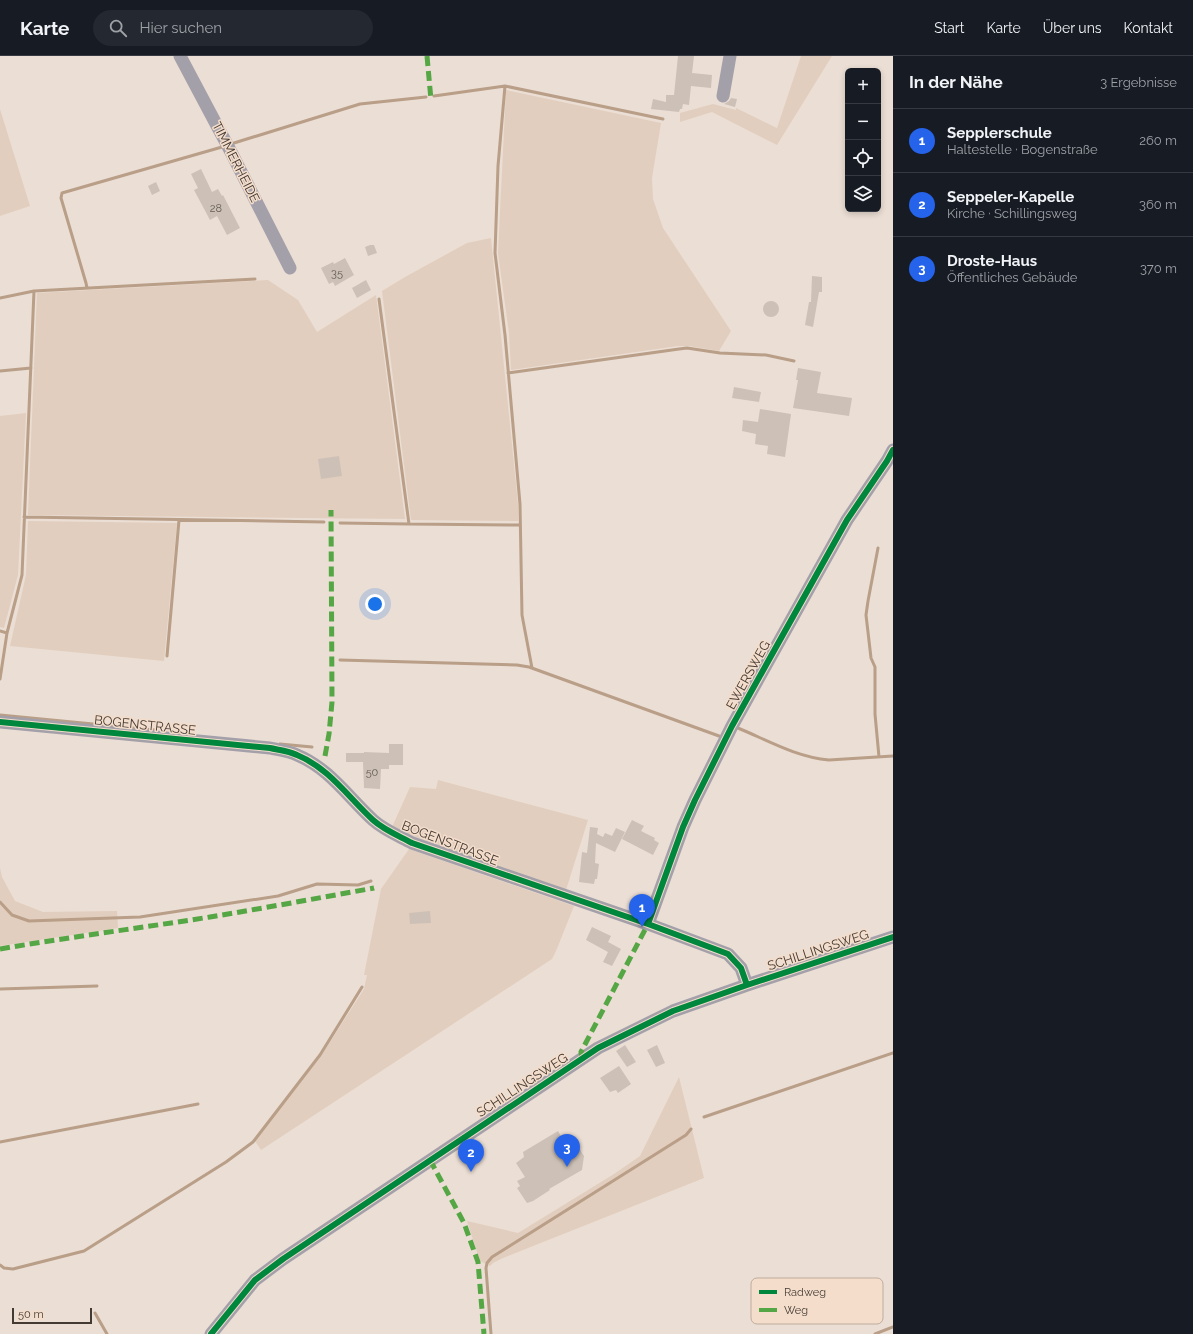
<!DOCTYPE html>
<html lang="de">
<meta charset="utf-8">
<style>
:root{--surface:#171b24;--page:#242831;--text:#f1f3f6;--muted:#9ea1a6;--line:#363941;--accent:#2563eb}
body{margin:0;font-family:Raleway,sans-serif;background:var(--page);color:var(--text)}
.controls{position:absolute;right:12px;top:12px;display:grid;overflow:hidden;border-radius:6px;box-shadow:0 2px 6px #0003}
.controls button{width:36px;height:36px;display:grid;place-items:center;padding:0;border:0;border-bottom:1px solid var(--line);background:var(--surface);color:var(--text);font:20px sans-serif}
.scale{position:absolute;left:12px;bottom:10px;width:80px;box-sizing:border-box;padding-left:4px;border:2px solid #433a33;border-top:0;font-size:11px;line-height:14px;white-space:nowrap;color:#433a33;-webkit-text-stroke:3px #f4ddcb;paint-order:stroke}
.you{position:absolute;left:375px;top:548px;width:14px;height:14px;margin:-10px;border:3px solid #fff;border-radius:50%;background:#1a73e8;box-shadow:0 0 0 6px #1a73e833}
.badge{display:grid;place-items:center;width:26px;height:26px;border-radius:50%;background:var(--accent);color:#fff;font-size:13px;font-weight:700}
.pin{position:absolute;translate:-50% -33px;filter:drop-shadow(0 1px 2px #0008)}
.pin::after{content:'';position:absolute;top:21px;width:14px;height:12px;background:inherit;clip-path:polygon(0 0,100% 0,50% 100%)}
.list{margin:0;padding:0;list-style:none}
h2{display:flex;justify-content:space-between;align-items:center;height:52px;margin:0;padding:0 16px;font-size:17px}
h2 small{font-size:13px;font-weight:400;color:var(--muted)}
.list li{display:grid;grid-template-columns:26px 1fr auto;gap:12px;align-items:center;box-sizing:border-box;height:64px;padding:0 16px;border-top:1px solid var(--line)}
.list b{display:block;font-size:15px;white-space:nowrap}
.list p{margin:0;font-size:13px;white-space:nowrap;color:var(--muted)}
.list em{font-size:13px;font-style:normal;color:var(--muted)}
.icon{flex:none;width:22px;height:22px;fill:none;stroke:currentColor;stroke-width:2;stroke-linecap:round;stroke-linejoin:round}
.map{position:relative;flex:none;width:893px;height:1278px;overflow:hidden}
header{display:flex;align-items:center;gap:24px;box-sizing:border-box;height:56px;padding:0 20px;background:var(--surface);border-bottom:1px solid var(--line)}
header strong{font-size:19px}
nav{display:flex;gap:22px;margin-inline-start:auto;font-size:14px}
.search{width:280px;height:36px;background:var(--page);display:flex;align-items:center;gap:10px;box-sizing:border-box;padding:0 14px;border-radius:22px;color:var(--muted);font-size:15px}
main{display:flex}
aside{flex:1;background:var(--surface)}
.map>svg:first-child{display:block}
.green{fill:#e2cebe}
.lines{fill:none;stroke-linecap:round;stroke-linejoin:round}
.stream{stroke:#b99e88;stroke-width:3}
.building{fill:#cdc1b7}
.street{stroke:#a4a0aa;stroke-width:13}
.quiet{stroke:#55a644;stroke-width:5;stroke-dasharray:10 5;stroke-linecap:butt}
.cycleway-casing{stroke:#f4ddcb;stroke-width:8}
.cycleway{stroke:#00873e;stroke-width:6}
.labels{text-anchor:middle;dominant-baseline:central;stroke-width:3;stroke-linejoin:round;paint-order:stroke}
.number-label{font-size:11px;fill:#665c54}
.street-label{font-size:13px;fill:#433a33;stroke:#f4ddcb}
.key{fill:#f4ddcb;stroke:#bfac9d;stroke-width:1}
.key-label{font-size:11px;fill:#433a33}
</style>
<header>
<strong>Karte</strong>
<div class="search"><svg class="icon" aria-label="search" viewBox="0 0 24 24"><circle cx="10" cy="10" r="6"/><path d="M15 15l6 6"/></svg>Hier suchen</div>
<nav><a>Start</a><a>Karte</a><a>Über uns</a><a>Kontakt</a></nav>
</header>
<main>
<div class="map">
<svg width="893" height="1278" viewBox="0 0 893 1278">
<rect width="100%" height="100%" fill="#ebded4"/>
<path class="green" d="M801,0H832L777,89L712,56L680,66V57L713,48L736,54V52L777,72Z
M506,34L661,67L652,122L653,143L663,172L731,275L719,295L689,290H678L511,314L509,277L498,197Z
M0,53L30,150L0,160Z
M491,182L518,448V465L411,464L382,235L405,221L467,187Z
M268,224L298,244L317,276L376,239L405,463L28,459L37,237Z
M26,357L18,519L4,572L0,571V360Z
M28,465L177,467L164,605L10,590L26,519Z
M438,724L588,764L566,834L413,781L392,771L410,731L436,733Z
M409,793L574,850L556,895L552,903L261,1094L255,1085L272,1062L319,1003L364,933L367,919H364L381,833Z
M0,812L2,821L15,845L43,856L117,855L118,872L0,890Z
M679,1021L704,1122L503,1202L493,1207L490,1210L480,1205L467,1165L518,1177L614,1118L640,1100Z"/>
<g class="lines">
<path class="stream" d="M505,30L498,110L495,197L505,279L520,448L522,559L532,612
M434,40L505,30L663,63
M234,87L360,48L426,41
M87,232L86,227L61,142L62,137L222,91
M0,242L34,235L255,223
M379,243L409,468L520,469
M0,315L31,312
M508,317L679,293L687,292L720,297L766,299L794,305
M24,461L324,466
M340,467L409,468
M878,492L868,545L866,559L871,602L875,611V658L879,701
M0,575L7,577
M167,600L179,464
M340,604L517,609L529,611L719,680
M0,623L7,577L22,519L34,235
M0,659L155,674
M738,672C767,684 796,701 829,704L893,700
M280,688L312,691
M0,846L12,859L29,865L140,861L278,840L317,828L358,829L371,825
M0,933L97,930
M704,1061L893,997
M0,1086L198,1048
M0,1209L4,1212L13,1213L84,1195L226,1106L253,1086L320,999L362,931
M95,1257L107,1278
M491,1278L486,1212L487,1207L492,1201L686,1079L691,1073
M875,1278L893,1271"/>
</g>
<path class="building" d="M678,0H694L692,17L712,19L711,32L691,30L689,49L683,48L682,53H680L679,56L651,53L653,43L666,46V39H674Z
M731,42L737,43L735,51L724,48L729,45Z
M201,113L212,136L218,133L222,140L223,139L240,172L227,179L217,160L210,164L194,134L198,132L191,118Z
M156,126L160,135L152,139L148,130Z
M370,189H374L377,197L368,200L365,191Z
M345,202L354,219L335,230L333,226L329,228L321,212L333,206L334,208Z
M812,220L822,221V236H819L813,271L805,269L809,246H811Z
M366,224L371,234L357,242L352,232Z
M763 253a8 8 0 1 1 16 0a8 8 0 1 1-16 0Z
M798,312L821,316L817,337L852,342L849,360L793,352L798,324H796Z
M734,331L761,336L759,346L732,342Z
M760,353L791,358L785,401L767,398L768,390L755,388L756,378L742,375L743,364L758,366Z
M339,400L342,420L321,423L318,403Z
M389,688H403V709H389V713H381L380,733L364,732L363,706H346V697H364V696L389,697Z
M632,764L644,770L641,775L655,782L654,784L659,787L653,799L622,783Z
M590,771L598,772L597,778L603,781L605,777L612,780L616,772L625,776L615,796L596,787L595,807L599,808L597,823H595L594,828L579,826L582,796L587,797Z
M430,855L431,867L410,868L409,857Z
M592,871L611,880L608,886L621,893L612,910L603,906L608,896L586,884Z
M625,989L636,1006L627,1011L616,995Z
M657,989L665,1007L656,1011L647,994Z
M619,1010L631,1028L618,1037L616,1034L610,1036L600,1022Z
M558,1075L562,1082L565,1080L572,1092L577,1089L584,1100L582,1114L549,1133L550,1134L533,1145L527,1147L517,1132L520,1130L517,1125L525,1121L516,1107L524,1101L523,1096Z"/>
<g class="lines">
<path class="street" d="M180,0L232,98L290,212
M723,40L730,0
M0,666L270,692C279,694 289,695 297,699C329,712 348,741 373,764C384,774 399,780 412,787L648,868L728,898L741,912L747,929
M648,868L683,771L695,744L732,670L847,464L887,405L893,394
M211,1278L255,1224L283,1203L598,992L673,955L747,929L893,881"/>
<path class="quiet" d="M427,0L431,44
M325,700L329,678L332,646L331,454
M0,893C70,881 140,872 210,861C264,852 319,842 374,832
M582,1003L581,996L648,868
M430,1104L464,1167L478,1206L484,1278"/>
<defs>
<path id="cycleway" d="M0,666L270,692C279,694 289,695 297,699C329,712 348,741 373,764C384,774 399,780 412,787L648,868L728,898L741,912L747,929
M648,868L683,771L695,744L732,670L847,464L887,405L893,394
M211,1278L255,1224L283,1203L598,992L673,955L747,929L893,881"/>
</defs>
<use href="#cycleway" class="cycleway-casing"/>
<use href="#cycleway" class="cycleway"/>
</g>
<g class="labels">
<g class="number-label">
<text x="216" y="152">28</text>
<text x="337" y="217">35</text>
<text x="372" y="716">50</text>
</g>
<g class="street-label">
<text transform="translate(236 106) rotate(63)">TIMMERHEIDE</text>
<text transform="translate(748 619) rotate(-61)">EWERSWEG</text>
<text transform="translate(145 669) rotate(6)">BOGENSTRASSE</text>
<text transform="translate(450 787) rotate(21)">BOGENSTRASSE</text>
<text transform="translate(818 894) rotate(-18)">SCHILLINGSWEG</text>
<text transform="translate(522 1029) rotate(-33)">SCHILLINGSWEG</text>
</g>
</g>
<rect x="751" y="1222" width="132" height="46" rx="6" class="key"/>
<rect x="759" y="1234" width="18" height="4" fill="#00873e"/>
<rect x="759" y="1252" width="18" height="4" fill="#55a644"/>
<g class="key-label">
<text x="784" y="1240">Radweg</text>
<text x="784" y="1258">Weg</text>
</g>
</svg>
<div class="controls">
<button>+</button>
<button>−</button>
<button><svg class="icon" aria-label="locate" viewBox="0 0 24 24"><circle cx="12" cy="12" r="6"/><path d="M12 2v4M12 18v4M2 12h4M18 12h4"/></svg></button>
<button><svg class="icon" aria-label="layers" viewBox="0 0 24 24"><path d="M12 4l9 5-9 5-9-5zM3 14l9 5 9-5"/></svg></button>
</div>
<div class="scale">50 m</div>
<div class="you"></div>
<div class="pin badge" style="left:642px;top:871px">1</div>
<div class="pin badge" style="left:471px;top:1116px">2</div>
<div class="pin badge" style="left:567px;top:1111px">3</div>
</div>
<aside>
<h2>In der Nähe<small>3 Ergebnisse</small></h2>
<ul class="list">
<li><span class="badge">1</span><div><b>Sepplerschule</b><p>Haltestelle · Bogenstraße</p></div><em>260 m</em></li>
<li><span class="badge">2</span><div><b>Seppeler-Kapelle</b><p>Kirche · Schillingsweg</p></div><em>360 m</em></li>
<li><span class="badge">3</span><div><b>Droste-Haus</b><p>Öffentliches Gebäude</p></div><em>370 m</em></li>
</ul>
</aside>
</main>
